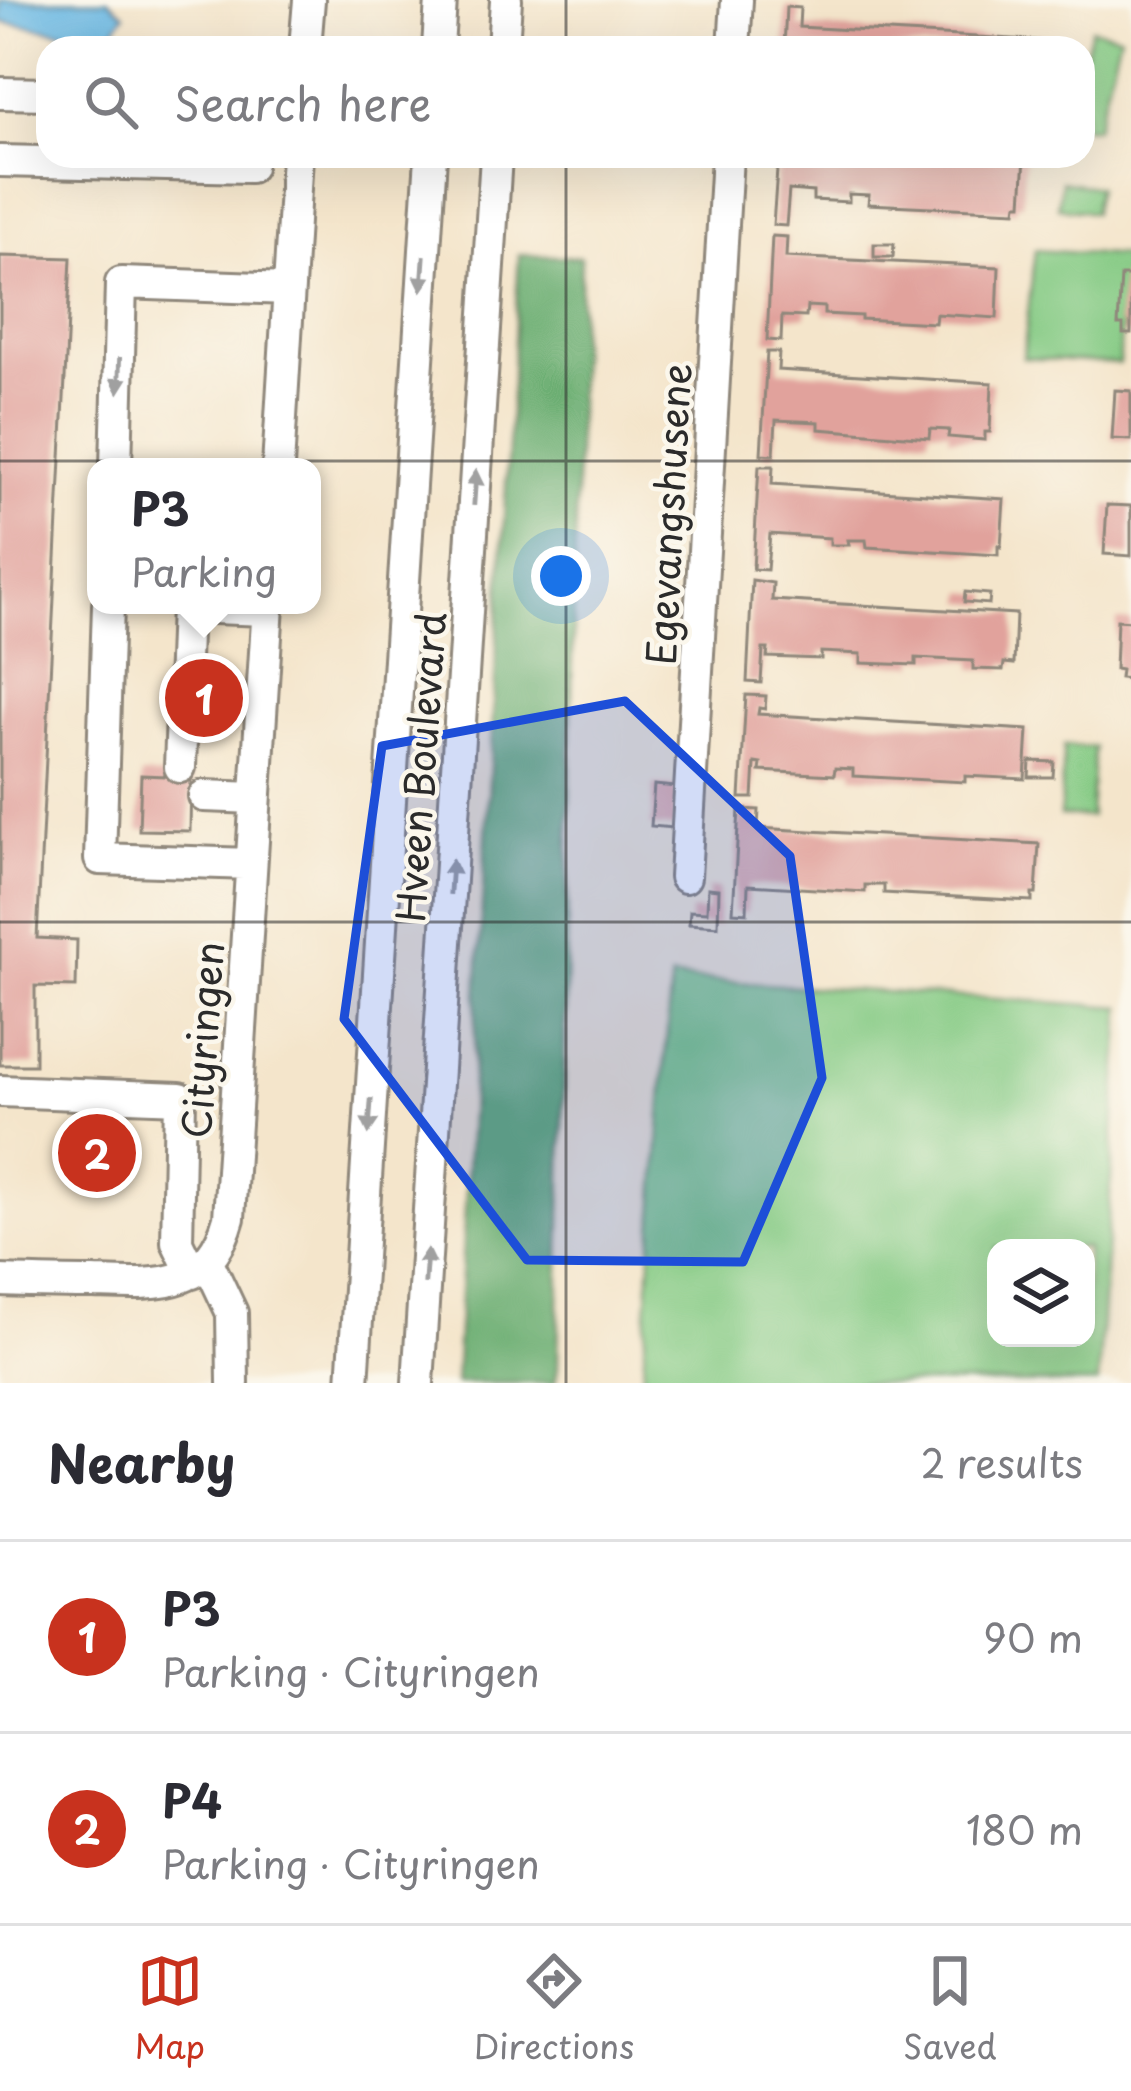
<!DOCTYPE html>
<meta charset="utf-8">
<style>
:root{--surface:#fff;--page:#f7f7f7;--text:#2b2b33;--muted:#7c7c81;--line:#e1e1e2;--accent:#c8321e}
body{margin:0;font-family:"Playpen Sans",sans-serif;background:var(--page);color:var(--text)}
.controls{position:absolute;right:36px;bottom:36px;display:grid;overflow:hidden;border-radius:24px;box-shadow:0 12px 48px #0002}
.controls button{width:108px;height:108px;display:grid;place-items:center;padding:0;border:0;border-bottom:3px solid var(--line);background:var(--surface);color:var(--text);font:60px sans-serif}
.you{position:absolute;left:561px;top:576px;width:42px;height:42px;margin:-30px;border:9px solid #fff;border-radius:50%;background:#1a73e8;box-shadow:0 0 0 18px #1a73e833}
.badge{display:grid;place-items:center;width:78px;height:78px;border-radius:50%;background:var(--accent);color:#fff;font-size:39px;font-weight:700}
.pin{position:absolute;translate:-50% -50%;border:6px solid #fff;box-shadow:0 3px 12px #0006}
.popup{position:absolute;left:87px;top:458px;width:234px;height:156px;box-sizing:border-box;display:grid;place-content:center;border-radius:24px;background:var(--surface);filter:drop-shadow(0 3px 9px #0005);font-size:39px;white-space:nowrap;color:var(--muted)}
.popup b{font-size:45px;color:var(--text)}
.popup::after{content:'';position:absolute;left:50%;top:100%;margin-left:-24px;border:24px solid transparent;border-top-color:var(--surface)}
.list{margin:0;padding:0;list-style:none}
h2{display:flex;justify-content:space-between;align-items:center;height:156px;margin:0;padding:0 48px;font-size:51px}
h2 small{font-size:39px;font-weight:400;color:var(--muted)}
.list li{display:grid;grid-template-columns:78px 1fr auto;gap:36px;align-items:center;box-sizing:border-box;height:192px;padding:0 48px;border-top:3px solid var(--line)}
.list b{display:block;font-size:45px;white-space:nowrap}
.list p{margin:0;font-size:39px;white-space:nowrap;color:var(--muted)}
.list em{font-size:39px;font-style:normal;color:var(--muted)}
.icon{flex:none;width:66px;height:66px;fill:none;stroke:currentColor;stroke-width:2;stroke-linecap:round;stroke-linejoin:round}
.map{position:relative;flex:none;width:1131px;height:1383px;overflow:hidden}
.search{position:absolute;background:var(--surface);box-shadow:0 12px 48px #0002;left:36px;right:36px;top:36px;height:132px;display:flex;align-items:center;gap:30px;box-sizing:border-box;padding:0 42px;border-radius:36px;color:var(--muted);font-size:45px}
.sheet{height:540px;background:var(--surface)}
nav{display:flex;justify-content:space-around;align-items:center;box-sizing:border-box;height:168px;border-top:3px solid var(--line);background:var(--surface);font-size:33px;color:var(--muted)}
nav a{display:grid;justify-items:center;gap:6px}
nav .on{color:var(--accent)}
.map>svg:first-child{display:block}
.green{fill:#85ca84;stroke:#587a58;stroke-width:3;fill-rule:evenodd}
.forest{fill:#6cae72;stroke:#4c6c4e;stroke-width:3}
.water{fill:#68b7e3;stroke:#4a7187;stroke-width:3}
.building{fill:#e1a29c}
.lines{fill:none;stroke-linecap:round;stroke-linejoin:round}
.minor-casing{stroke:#90887b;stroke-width:36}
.minor{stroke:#fff;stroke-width:30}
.oneway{fill:#a0a0a0}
.marked{fill:#1d4ed8;fill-opacity:0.2;stroke:#1d4ed8;stroke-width:9;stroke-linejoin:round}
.grid{fill:none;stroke:#2b2b2b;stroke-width:3;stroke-opacity:0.55}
.labels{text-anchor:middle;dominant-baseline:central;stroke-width:9;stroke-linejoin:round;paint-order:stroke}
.street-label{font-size:39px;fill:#2b2b2b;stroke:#fbf7ec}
</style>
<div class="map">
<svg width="1131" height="1383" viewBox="0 0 1131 1383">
<rect width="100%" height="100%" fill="#fbf7ec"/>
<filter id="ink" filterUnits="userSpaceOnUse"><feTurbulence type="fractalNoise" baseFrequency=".00833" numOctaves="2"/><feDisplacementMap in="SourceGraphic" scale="24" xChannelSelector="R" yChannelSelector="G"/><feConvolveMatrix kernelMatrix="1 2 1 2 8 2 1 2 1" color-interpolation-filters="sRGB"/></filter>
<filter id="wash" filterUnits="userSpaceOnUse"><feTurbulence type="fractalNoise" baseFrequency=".004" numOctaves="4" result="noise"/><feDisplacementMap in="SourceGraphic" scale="48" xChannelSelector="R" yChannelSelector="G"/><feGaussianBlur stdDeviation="2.7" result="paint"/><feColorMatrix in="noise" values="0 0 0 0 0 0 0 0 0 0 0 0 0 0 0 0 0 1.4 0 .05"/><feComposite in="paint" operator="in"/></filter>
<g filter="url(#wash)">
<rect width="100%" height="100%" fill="#f4e5cb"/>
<path class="green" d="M1091,28L1120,35L1096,128L1083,127V60Z
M1061,181L1097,187L1093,213L1058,207Z
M1035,250L1125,256L1119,364L1023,358Z
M1064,746L1094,747L1090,817L1060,816Z
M671,978L1122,1007L1098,1383H642ZM996,1248H1086V1338H996Z"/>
<path class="forest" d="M519,255L581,257L558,1368L555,1383H455Z"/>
<path class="water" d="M0,0H108L125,14L110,35L72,33L0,22Z"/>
<g id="blocks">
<path class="building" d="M786,7L800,8L799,27L1050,41V48H784Z
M778,156H1025L1022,204H1017L1016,211L868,204L869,195L849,194V202L813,200V192L789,190L786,226L773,225Z
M772,236L787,237L786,257L999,267L997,318L936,314L935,323L861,319V316L824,314V307L807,306L806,317L782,316L781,341L767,340Z
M874,244H894L893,257H874Z
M0,256L71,258L37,938L77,940L76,987L35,986V1065H0Z
M1121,276H1131V334H1123V325H1118Z
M767,352H779L778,370L992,383L990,432H985V440L948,437L949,430L930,429L929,438L819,429V422L776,420L774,455L761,454Z
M1115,390L1131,391V440L1112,439Z
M759,466H773L772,484L1004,499L1001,547L998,546V555L867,547L866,540H848L849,545H830V538L770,534L767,570L753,569Z
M1107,505L1131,506V556L1104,554Z
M752,580L773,583L772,600L1016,614L1014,664L1004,663L1003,670L973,669V661L916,658V665L861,663V654L821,652V659L767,657L768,649H763L761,683L747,682Z
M965,592L990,594L989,604L964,602Z
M1117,620L1131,621V679L1120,678L1121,670L1115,669Z
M746,695L766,696L765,709L759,708L758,714L1028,730L1025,779L965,776V782L853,776V769L835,768L834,775L760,771L761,764L755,763L753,798H740Z
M1030,761L1054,762L1053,777H1029Z
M141,775L191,777L190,831L139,830Z
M654,785L677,787L674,828L651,826Z
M739,809L759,810L758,828L1039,844L1036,894H1032V901L884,893V885H865V892L748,885L747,913L733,912Z
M708,888L719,889L718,926L689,924L690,911L707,912Z"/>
</g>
</g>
<g filter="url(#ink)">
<use href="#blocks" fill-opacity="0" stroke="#90887b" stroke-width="3"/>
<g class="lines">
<defs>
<path id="minor" d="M305,48L309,0
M438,48L441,0
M503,48L506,0
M734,48L737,0
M0,93L48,94
M0,161L250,167
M116,467L121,283L288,289
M278,467L297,156
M108,605L100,859L251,864
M180,767L186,607L267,610
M204,796L255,798
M685,877L727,156
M0,1091L180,1098L177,1242L192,1273
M207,1260L232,1313L233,1383
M0,1281C31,1282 63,1283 94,1283C156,1285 209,1291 229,1218L268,605
M353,1383L431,156
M418,1383L496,156"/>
</defs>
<use href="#minor" class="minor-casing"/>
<use href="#minor" class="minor"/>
</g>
<defs><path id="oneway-solid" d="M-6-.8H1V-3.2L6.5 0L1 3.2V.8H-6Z" transform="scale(3)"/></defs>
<g class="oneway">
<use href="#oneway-solid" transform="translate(423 273) rotate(94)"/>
<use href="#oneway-solid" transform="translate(119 375) rotate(92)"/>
<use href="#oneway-solid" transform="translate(475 488) rotate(-86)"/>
<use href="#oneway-solid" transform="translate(451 877) rotate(-86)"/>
<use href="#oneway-solid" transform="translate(370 1116) rotate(94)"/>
<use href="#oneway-solid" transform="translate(426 1266) rotate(-86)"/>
</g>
</g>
<path class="marked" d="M625,701L790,856L822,1078L743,1262L527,1260L344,1019L382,746Z"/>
<path class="grid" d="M566,0V48M566,156V1383M0,461H1131M0,922H1131"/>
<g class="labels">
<g class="street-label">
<text transform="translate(667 514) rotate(-87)">Egevangshusene</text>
<text transform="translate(419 767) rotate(-86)">Hveen Boulevard</text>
<text transform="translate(201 1040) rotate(-86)">Cityringen</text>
</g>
</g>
</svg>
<div class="controls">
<button><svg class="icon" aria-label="layers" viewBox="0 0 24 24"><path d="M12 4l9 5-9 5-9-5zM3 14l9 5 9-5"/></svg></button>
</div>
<div class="you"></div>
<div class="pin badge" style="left:204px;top:698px">1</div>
<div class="popup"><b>P3</b>Parking</div>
<div class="pin badge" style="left:97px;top:1153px">2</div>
<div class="search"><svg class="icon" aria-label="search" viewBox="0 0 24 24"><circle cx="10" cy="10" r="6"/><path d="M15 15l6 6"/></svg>Search here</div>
</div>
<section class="sheet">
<h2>Nearby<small>2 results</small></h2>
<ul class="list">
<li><span class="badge">1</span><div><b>P3</b><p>Parking · Cityringen</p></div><em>90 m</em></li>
<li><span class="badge">2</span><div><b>P4</b><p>Parking · Cityringen</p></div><em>180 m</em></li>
</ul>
</section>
<nav>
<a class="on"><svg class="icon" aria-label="map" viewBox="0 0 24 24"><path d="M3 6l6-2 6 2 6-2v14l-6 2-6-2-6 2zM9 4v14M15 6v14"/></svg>Map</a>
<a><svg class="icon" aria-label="directions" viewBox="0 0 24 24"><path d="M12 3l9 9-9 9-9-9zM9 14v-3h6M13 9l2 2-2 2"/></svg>Directions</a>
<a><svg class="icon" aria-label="saved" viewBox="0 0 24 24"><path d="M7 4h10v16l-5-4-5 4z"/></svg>Saved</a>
</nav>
